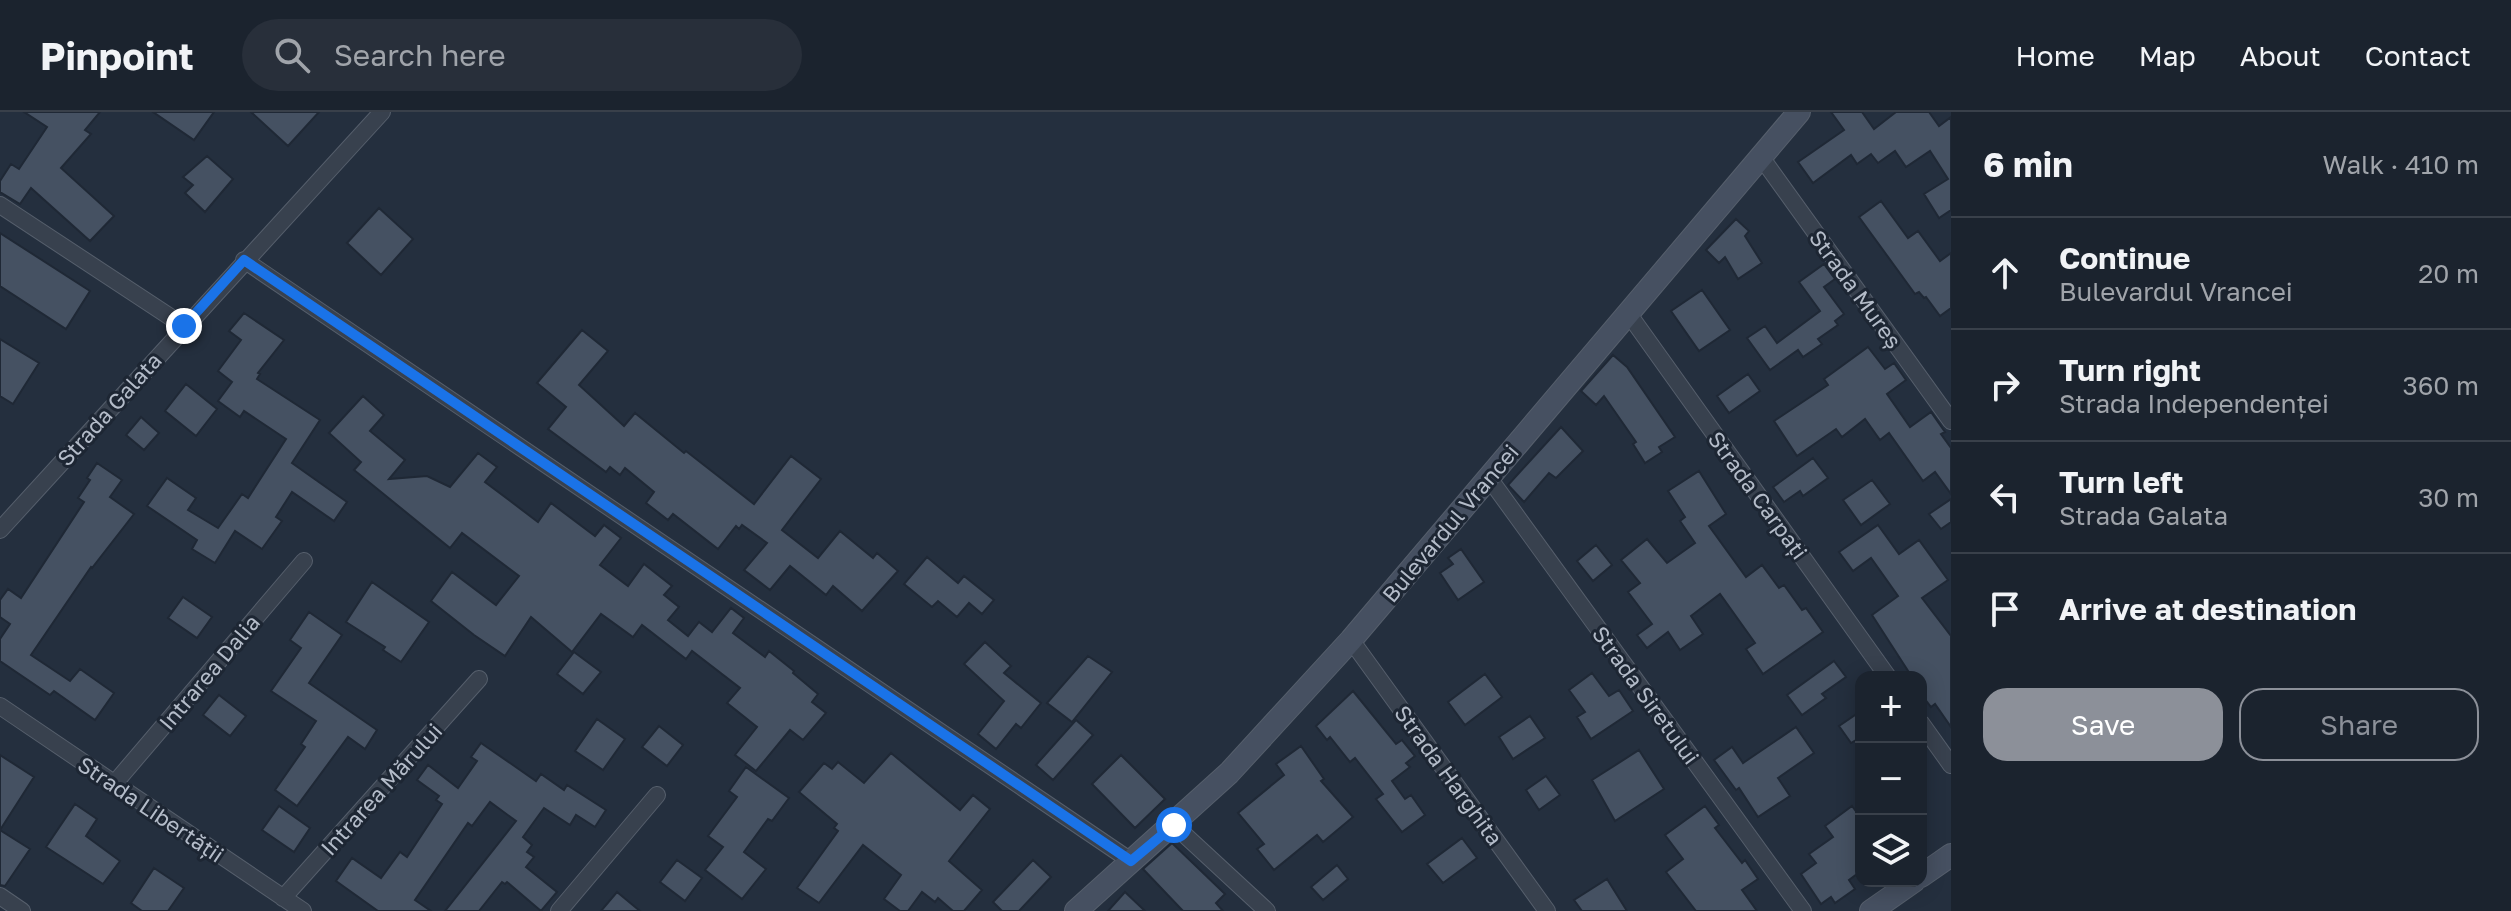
<!DOCTYPE html>
<meta charset="utf-8">
<style>
:root{--surface:#1b232e;--page:#282f3a;--text:#f1f3f6;--muted:#a0a4aa;--line:#39404a;--accent:#8c9099}
body{margin:0;font-family:"Golos Text",sans-serif;background:var(--page);color:var(--text)}
.controls{position:absolute;right:24px;bottom:24px;display:grid;overflow:hidden;border-radius:16px;box-shadow:0 4px 20px #0003}
.controls button{width:72px;height:72px;display:grid;place-items:center;padding:0;border:0;border-bottom:2px solid var(--line);background:var(--surface);color:var(--text);font:40px sans-serif}
.stop{position:absolute;width:24px;height:24px;margin:-18px;border:6px solid #1a73e8;border-radius:50%;background:#fff}
.stop.end{background:#1a73e8;border-color:#fff;box-shadow:0 2px 8px #0008}
.list{margin:0;padding:0;list-style:none}
h2{display:flex;justify-content:space-between;align-items:center;height:104px;margin:0;padding:0 32px;font-size:34px}
h2 small{font-size:26px;font-weight:400;color:var(--muted)}
.list li{display:grid;grid-template-columns:52px 1fr auto;gap:24px;align-items:center;box-sizing:border-box;height:112px;padding:0 32px;border-top:2px solid var(--line)}
.list b{display:block;font-size:30px;white-space:nowrap}
.list p{margin:0;font-size:26px;white-space:nowrap;color:var(--muted)}
.list em{font-size:26px;font-style:normal;color:var(--muted)}
.actions{display:flex;gap:16px;padding:24px 32px}
.actions a{flex:1;padding:18px 0;border:2px solid var(--accent);border-radius:24px;text-align:center;font-size:28px;color:var(--accent)}
.actions .main{background:var(--accent);color:#fff}
.icon{flex:none;width:44px;height:44px;fill:none;stroke:currentColor;stroke-width:2;stroke-linecap:round;stroke-linejoin:round}
.map{position:relative;flex:none;width:1951px;height:799px;overflow:hidden}
header{display:flex;align-items:center;gap:48px;box-sizing:border-box;height:112px;padding:0 40px;background:var(--surface);border-bottom:2px solid var(--line)}
header strong{font-size:38px}
nav{display:flex;gap:44px;margin-inline-start:auto;font-size:28px}
.search{width:560px;height:72px;background:var(--page);display:flex;align-items:center;gap:20px;box-sizing:border-box;padding:0 28px;border-radius:44px;color:var(--muted);font-size:30px}
main{display:flex}
aside{flex:1;background:var(--surface)}
.map>svg:first-child{display:block}
.building{fill:#455162;stroke:#1f2835;stroke-width:2}
.lines{fill:none;stroke-linecap:round;stroke-linejoin:round}
.street-casing{stroke:#565f6c;stroke-width:18}
.secondary-casing{stroke:#565f6c;stroke-width:24}
.street{stroke:#38414e;stroke-width:16}
.secondary{stroke:#465061;stroke-width:22}
.route{stroke:#1a73e8;stroke-width:10}
.labels{text-anchor:middle;dominant-baseline:central;stroke-width:6;stroke-linejoin:round;paint-order:stroke}
.street-label{font-size:22px;fill:#b4bcc9;stroke:#1d2633}
</style>
<header>
<strong>Pinpoint</strong>
<div class="search"><svg class="icon" aria-label="search" viewBox="0 0 24 24"><circle cx="10" cy="10" r="6"/><path d="M15 15l6 6"/></svg>Search here</div>
<nav><a>Home</a><a>Map</a><a>About</a><a>Contact</a></nav>
</header>
<main>
<div class="map">
<svg width="1951" height="799" viewBox="0 0 1951 799">
<rect width="100%" height="100%" fill="#242f3e"/>
<path class="building" d="M24,0H100L85,18L91,22L61,56L114,104L90,129L31,76L20,92L0,80V69L11,52L19,57L47,15Z
M153,0H214L194,28Z
M251,0H319L288,34Z
M1831,0H1862L1874,17L1896,0H1929L1939,14L1951,5V98L1939,106L1924,82L1948,67L1930,39L1906,55L1895,39L1878,51L1871,42L1857,52L1851,43L1813,71L1798,50L1844,18Z
M207,44L233,67L205,100L185,81L193,73L183,65Z
M1881,89L1908,126L1918,119L1940,149L1951,141V196L1940,204L1926,185L1924,186L1919,180L1915,182L1859,105Z
M379,96L413,127L381,163L347,131Z
M1736,107L1749,119L1745,124L1762,151L1738,167L1725,145L1719,151L1706,138Z
M0,121L90,179L66,217L0,174Z
M1824,152L1835,167L1824,175L1844,202L1835,209L1838,213L1818,227L1822,232L1803,245L1798,238L1770,258L1747,226L1765,214L1777,231L1820,199L1799,170Z
M1702,178L1730,218L1699,239L1671,199Z
M244,201L284,228L258,261L260,262L257,267L320,308L292,351L347,390L334,409L292,380L276,405L282,409L262,437L235,419L215,451L192,437L197,428L147,394L167,366L196,386L188,398L218,416L242,382L248,386L286,327L244,299L240,305L218,289L232,270L218,259L241,228L229,219Z
M582,218L608,239L579,273L624,314L635,301L684,341L686,339L754,392L791,344L821,367L782,418L818,446L840,419L873,446L877,441L898,459L862,499L833,474L826,483L790,454L770,478L744,458L767,431L742,413L739,417L736,414L718,437L673,402L668,408L646,391L654,380L625,356L620,363L610,355L606,360L548,317L566,295L537,271Z
M0,227L39,251L13,292L0,284Z
M1868,235L1885,257L1894,251L1906,268L1887,282L1910,315L1931,300L1945,320L1941,322L1951,336V382L1935,360L1923,369L1889,321L1880,328L1865,307L1842,325L1836,317L1797,344L1774,309L1828,273L1824,267Z
M1613,243L1627,255L1675,325L1659,335L1662,340L1645,351L1633,332L1636,330L1604,284L1596,293L1581,279Z
M1748,262L1760,279L1729,301L1717,284Z
M186,272L217,297L196,324L165,299Z
M363,284L384,303L370,319L405,348L389,367L427,364L450,375L478,341L497,355L485,370L538,410L551,391L595,424L604,413L621,426L600,453L628,474L644,452L672,474L664,483L679,495L668,508L688,524L699,510L712,520L731,496L744,506L733,521L765,545L769,539L794,559L793,561L818,582L812,590L826,601L803,628L790,618L756,659L735,643L757,615L727,591L740,576L692,539L686,547L642,513L633,525L601,502L572,540L531,505L505,544L474,523L431,489L452,460L496,493L519,464L462,421L450,436L354,358L361,350L329,321Z
M141,305L159,321L144,338L126,323Z
M1561,315L1583,339L1556,366L1549,361L1524,390L1508,373Z
M1813,346L1828,366L1803,384L1800,379L1784,390L1773,375Z
M97,351L122,368L110,385L134,402L92,456L91,455L31,543L70,569L80,557L114,581L95,608L54,579L50,583L0,549V527L10,512L0,505V488L8,477L21,486L84,390L78,386L90,368L87,366Z
M1699,359L1726,402L1709,414L1746,465L1762,453L1779,476L1784,473L1802,498L1806,496L1823,520L1763,562L1746,537L1755,531L1720,482L1691,504L1703,522L1680,538L1668,520L1647,536L1637,523L1652,512L1628,480L1640,471L1621,448L1647,427L1667,451L1695,431L1680,409L1685,405L1668,379Z
M1872,368L1890,392L1861,413L1843,388Z
M1951,387V410L1941,417L1929,402Z
M1878,413L1899,442L1919,428L1948,468L1922,486L1951,524V615L1935,592L1931,595L1921,582V565H1912L1872,503L1898,484L1871,446L1853,459L1839,440Z
M1596,433L1612,453L1593,469L1577,449Z
M1461,437L1484,470L1458,488L1440,461L1453,452L1448,446Z
M927,445L958,471L964,464L994,488L982,502L969,491L957,505L938,489L932,495L904,472Z
M372,470L429,510L401,550L383,538L385,535L346,510Z
M183,485L212,505L197,526L168,506Z
M309,500L342,523L309,571L377,618L365,637L348,625L297,694L275,678L305,635L301,632L316,609L271,579L301,536L290,528Z
M985,530L1011,554L1004,561L1041,591L1021,616L1016,612L996,637L978,622L1004,589L964,552Z
M574,540L601,560L583,582L557,562Z
M1088,544L1112,560L1072,610L1047,591Z
M1834,549L1846,565L1822,582L1826,586L1802,603L1787,583Z
M1592,561L1609,584L1619,578L1633,599L1591,627L1577,605L1585,600L1569,578Z
M1485,562L1502,585L1465,613L1448,590Z
M1353,579L1396,632L1402,628L1415,644L1406,651L1410,655L1392,669L1405,687L1411,683L1425,703L1402,720L1376,687L1383,682L1355,646L1350,650L1330,625L1327,628L1316,614Z
M219,583L246,604L230,624L203,603Z
M1861,599V625L1851,631L1839,614Z
M1530,604L1545,626L1513,647L1499,625Z
M597,607L625,627L603,658L575,639Z
M1076,608L1093,623L1053,668L1036,653Z
M659,614L683,633L667,654L642,635Z
M1796,615L1814,641L1778,666L1790,684L1758,705L1739,676L1736,678L1714,648L1732,635L1743,651Z
M481,631L536,669L541,662L564,678L567,673L606,698L595,715L576,703L570,713L544,696L523,725L532,733L527,740L534,745L526,755L557,780L541,799L507,770L505,772L502,770L479,799H445L516,709L490,690L472,714L468,711L415,788L431,799H378L336,769L352,746L381,766L400,740L407,745L442,692L436,688L439,684L417,668L428,653L458,676L477,649L471,645Z
M1301,634L1324,667L1321,669L1353,705L1323,730L1317,723L1274,758L1257,737L1264,732L1238,701L1284,663L1276,652Z
M1639,638L1664,677L1615,709L1592,668Z
M891,641L960,698L973,683L990,697L949,749L982,778L964,799H953L938,786L935,790L922,780L908,799H900L884,787L901,763L863,733L819,791L797,776L838,719L834,716L837,712L799,680L824,651L832,657L838,650L864,671Z
M0,643L34,665L0,718L30,737L5,774L0,773Z
M1121,643L1165,687L1135,716L1092,672Z
M746,655L789,686L772,709L768,707L744,740L766,757L742,787L705,758L723,735L708,724L737,685L729,679Z
M1546,664L1560,683L1539,698L1526,678Z
M75,692L97,707L86,724L120,749L103,772L46,735Z
M279,694L310,716L294,740L262,718Z
M1705,694L1719,713L1715,716L1742,751L1745,748L1758,767L1742,778L1757,799H1696L1666,760L1683,747L1665,723Z
M1852,694L1861,706V759L1849,768L1855,777L1835,791L1831,785L1821,792L1801,762L1816,751L1809,742L1833,725L1825,714Z
M1462,726L1477,746L1443,771L1427,752Z
M1172,731L1225,782L1216,791L1223,799H1183L1143,757Z
M677,748L702,766L685,789L660,770Z
M1033,748L1051,765L1019,799H1002L993,790Z
M1337,753L1348,767L1323,788L1311,775Z
M154,756L184,776L168,799H142L131,791Z
M1607,767L1627,799H1582L1574,788Z
M617,780L640,799H601Z
M1125,780L1145,799H1108Z"/>
<g class="lines">
<defs>
<path id="street" d="M1761,45L1951,309
M0,93L184,214
M244,148L1131,749
M1628,201L1888,565
M1489,366L1803,799
M0,418L382,0
M1351,528L1547,799
M0,594L303,799
M1921,611L1951,653
M114,672L304,449
M1174,713L1267,799
M0,784L22,799
M283,786L479,567
M559,799L657,683"/>
<path id="secondary" d="M1921,764L1951,743
M1076,799L1229,661L1351,528L1799,0
M1871,799L1914,769"/>
</defs>
<use href="#street" class="street-casing"/>
<use href="#secondary" class="secondary-casing"/>
<use href="#street" class="street"/>
<use href="#secondary" class="secondary"/>
</g>
<g class="lines">
<path class="route" d="M184,214L244,148L1131,749L1174,713"/>
</g>
<g class="labels">
<g class="street-label">
<text transform="translate(1856 177) rotate(54)">Strada Mureș</text>
<text transform="translate(109 297) rotate(-48)">Strada Galata</text>
<text transform="translate(1758 383) rotate(54)">Strada Carpați</text>
<text transform="translate(1450 411) rotate(-50)">Bulevardul Vrancei</text>
<text transform="translate(209 560) rotate(-50)">Intrarea Dalia</text>
<text transform="translate(1646 583) rotate(54)">Strada Siretului</text>
<text transform="translate(1449 663) rotate(54)">Strada Harghita</text>
<text transform="translate(381 677) rotate(-48)">Intrarea Mărului</text>
<text transform="translate(151 697) rotate(34)">Strada Libertății</text>
</g>
</g>
</svg>
<div class="controls">
<button>+</button>
<button>−</button>
<button><svg class="icon" aria-label="layers" viewBox="0 0 24 24"><path d="M12 4l9 5-9 5-9-5zM3 14l9 5 9-5"/></svg></button>
</div>
<div class="stop" style="left:1174px;top:713px"></div>
<div class="stop end" style="left:184px;top:214px"></div>
</div>
<aside>
<h2>6 min<small>Walk · 410 m</small></h2>
<ul class="list">
<li><svg class="icon" aria-label="ahead" viewBox="0 0 24 24"><path d="M12 20V5M6 11l6-6 6 6"/></svg><div><b>Continue</b><p>Bulevardul Vrancei</p></div><em>20 m</em></li>
<li><svg class="icon" aria-label="right" viewBox="0 0 24 24"><path d="M7 20v-9h11M14 6l5 5-5 5"/></svg><div><b>Turn right</b><p>Strada Independenței</p></div><em>360 m</em></li>
<li><svg class="icon" aria-label="left" viewBox="0 0 24 24"><path d="M17 20v-9H6M10 6l-5 5 5 5"/></svg><div><b>Turn left</b><p>Strada Galata</p></div><em>30 m</em></li>
<li><svg class="icon" aria-label="arrive" viewBox="0 0 24 24"><path d="M6 21V4h12l-3 4 3 4H6"/></svg><div><b>Arrive at destination</b></div></li>
</ul>
<div class="actions"><a class="main">Save</a><a>Share</a></div>
</aside>
</main>
